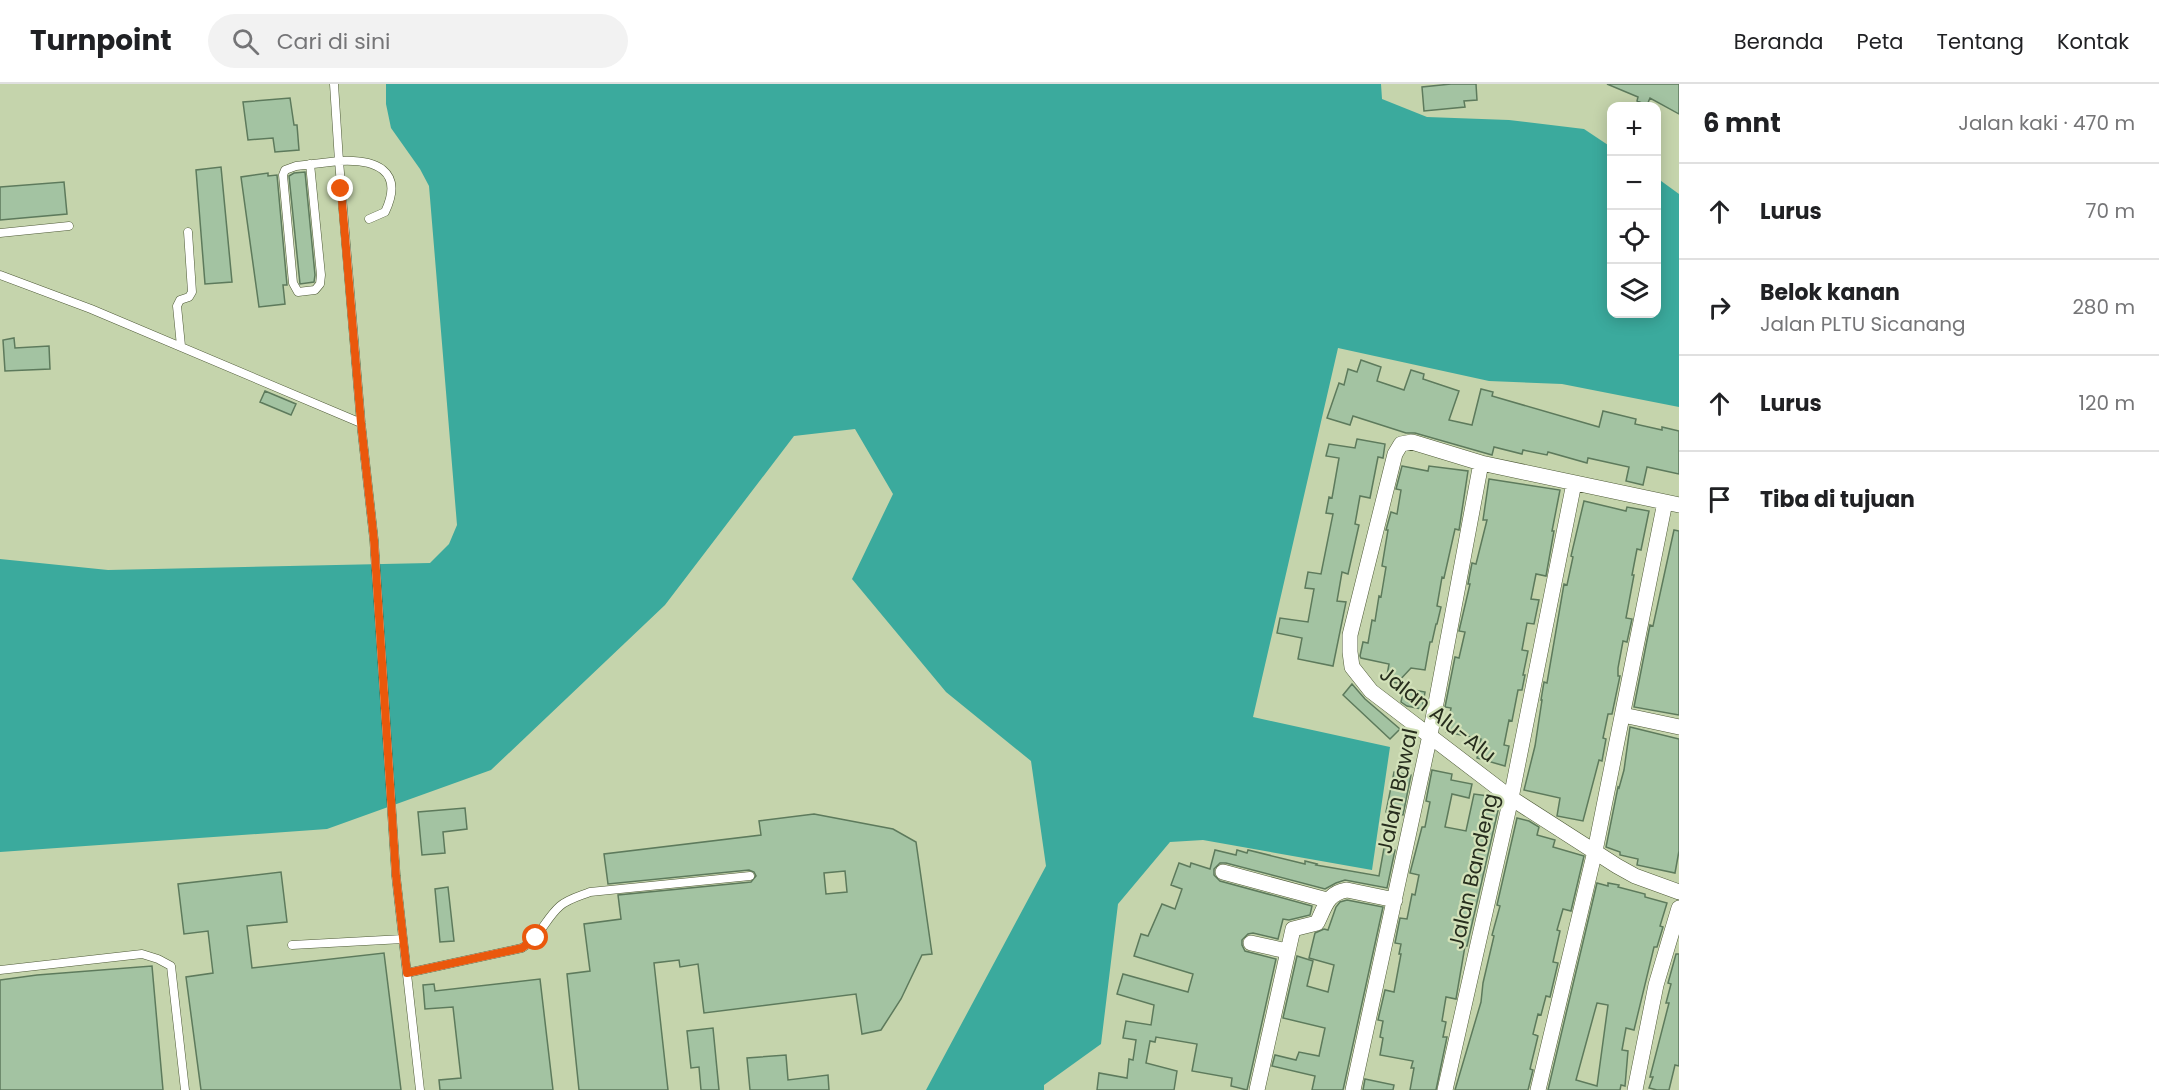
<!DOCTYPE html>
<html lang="id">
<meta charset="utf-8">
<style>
:root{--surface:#fff;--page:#f2f2f2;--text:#202124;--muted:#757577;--line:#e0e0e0}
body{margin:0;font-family:Poppins,sans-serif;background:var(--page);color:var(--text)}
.controls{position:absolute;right:18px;top:18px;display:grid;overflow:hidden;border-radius:12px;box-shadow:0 3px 15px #0003}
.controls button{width:54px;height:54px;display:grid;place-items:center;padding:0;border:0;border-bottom:2px solid var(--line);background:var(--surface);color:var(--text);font:30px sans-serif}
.stop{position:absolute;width:18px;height:18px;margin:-14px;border:4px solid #ea580c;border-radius:50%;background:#fff}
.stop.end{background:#ea580c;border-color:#fff;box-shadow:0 2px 6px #0008}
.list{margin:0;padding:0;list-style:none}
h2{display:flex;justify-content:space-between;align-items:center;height:78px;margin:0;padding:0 24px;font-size:26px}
h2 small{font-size:20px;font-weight:400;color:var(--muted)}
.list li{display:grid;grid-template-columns:39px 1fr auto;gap:18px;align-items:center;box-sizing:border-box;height:96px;padding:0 24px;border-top:2px solid var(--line)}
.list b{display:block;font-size:22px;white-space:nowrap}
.list p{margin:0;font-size:20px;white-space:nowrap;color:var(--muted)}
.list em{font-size:20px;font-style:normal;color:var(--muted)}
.icon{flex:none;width:33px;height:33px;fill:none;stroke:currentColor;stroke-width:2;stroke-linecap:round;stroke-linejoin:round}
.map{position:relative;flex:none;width:1679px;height:1006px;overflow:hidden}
header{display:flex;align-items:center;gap:36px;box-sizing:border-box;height:84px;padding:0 30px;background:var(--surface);border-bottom:2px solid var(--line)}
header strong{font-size:28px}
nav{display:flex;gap:33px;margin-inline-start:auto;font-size:21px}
.search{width:420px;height:54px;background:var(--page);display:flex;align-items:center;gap:15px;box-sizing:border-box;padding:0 21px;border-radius:33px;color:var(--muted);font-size:22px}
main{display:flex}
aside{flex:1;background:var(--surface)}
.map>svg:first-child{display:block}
.water{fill:#3baa9d}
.building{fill:#a3c3a2;stroke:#5d7a5c;stroke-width:1.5;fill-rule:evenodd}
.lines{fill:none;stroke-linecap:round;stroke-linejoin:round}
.service-casing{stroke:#4e5a37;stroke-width:9}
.minor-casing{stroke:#4e5a37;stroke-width:16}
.service{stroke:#fff;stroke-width:8}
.minor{stroke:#fff;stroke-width:15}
.route{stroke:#ea580c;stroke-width:8}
.labels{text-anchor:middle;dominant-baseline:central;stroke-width:4.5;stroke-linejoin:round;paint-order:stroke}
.street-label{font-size:21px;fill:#272d1d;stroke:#d2e1b9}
</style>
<header>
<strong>Turnpoint</strong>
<div class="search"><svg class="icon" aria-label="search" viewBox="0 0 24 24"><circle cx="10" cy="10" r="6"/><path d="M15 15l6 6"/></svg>Cari di sini</div>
<nav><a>Beranda</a><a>Peta</a><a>Tentang</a><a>Kontak</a></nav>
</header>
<main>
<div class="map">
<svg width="1679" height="1006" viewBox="0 0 1679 1006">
<rect width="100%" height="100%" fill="#c5d4ac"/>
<path class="water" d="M386,0H1381L1382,15L1427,33L1509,36L1584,45L1611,63L1612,230H1656L1657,94L1679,110V323L1562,300L1489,297L1338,264L1253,633L1390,663L1372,786L1203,756L1170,758L1118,820L1101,960L1044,1001V1006H926L1046,782L1031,677L946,608L852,495L893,410L855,345L794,352L665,521L491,686L327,745L0,768V475L108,486L430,479L449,460L457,441L429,102L420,85L391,44L386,20Z"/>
<path class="building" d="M1451,0H1476L1477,16L1464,17L1465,23L1424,27L1422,3Z
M1607,0H1679V30L1650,14L1647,21L1637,17L1638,13Z
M290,14L294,41H297L299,66L275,68L273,54L248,56L243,18Z
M221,83L232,198L205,200L196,86Z
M305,88L315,191L314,198L300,200L289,92L294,89Z
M268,89V92L277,91L287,201H283L285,220L259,223L241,93Z
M64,98L67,130L0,136V103Z
M14,254L15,264L49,262L50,285L5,287L3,256Z
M1361,276L1381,283L1377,297L1404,306L1411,286L1424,290L1423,295L1459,307L1449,336L1472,341L1481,305L1493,308L1492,312L1599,343L1603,327L1636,335L1635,340L1662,346V343L1679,347V390L1647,383L1643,401L1626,397L1629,383L1588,374L1587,379L1548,368L1547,371L1523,366L1522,370L1494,363L1492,371L1415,349H1406L1353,332L1350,341L1327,334L1339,299L1344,301L1348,285L1357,288Z
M265,307L296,320L291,331L260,318Z
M1357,355L1385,360L1383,374L1378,373L1370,414L1360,412L1355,440L1359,441L1348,490L1342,488L1337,517L1346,518L1333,582L1298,575L1302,554L1277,549L1280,534L1308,538L1314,505L1305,504L1308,488L1321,490L1333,430L1326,429L1329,413L1332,414L1339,374L1326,372L1329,360L1355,364Z
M1402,382L1428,387L1429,382L1468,387L1459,446L1455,445L1444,494L1442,493L1437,522L1441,523L1437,540H1436L1432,558H1430L1425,586L1411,584L1397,599L1386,597L1389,580L1361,574L1360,572L1363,558L1368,559L1372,536L1375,537L1379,512L1381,513L1386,483L1382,482L1388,446H1386L1391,428L1397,430L1401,406L1396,405Z
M1489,395L1560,406L1552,447H1554L1546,492L1536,490L1531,515L1539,516L1534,540L1527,539L1522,566L1528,567L1523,591H1525L1522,606H1518L1512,637L1509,636L1504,661L1509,662L1505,682L1477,674L1481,655L1446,648L1451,624L1445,623L1455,573L1459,574L1465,548L1459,547L1470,500H1468L1472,479L1476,480L1487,436H1483Z
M1584,417L1626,427L1627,423L1649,427L1641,466L1637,465L1632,491H1634L1626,534L1632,535L1627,558L1623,557L1618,584V592H1620L1612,630H1608L1603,654L1606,655L1602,677L1599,676L1583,737L1557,732L1560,714L1524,706L1535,662L1542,616H1541L1544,598L1547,599L1564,500L1567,501L1573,473L1571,472Z
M1674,446L1679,447V631L1634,623L1650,541L1653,542Z
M1352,600L1365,615L1400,645L1390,655L1343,611Z
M1404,604L1425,608L1422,625L1407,622L1401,618Z
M1630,643L1679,655V767L1675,789L1637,781L1638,775L1620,771V768L1606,763L1618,703L1619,704L1624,686Z
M1432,686L1452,690L1451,696L1472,700L1469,714L1452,710L1445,743L1466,747L1474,710L1488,712L1487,719L1499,722L1467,862H1465L1456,915L1446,913L1442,937L1446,938L1443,953H1447L1436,1006H1410L1414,984H1411L1413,977L1380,971L1383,954L1380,953L1383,937L1378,936L1385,906L1394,908L1401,870H1399L1401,860L1395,859L1400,834L1407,835L1412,810L1415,811L1419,791L1410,789L1422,743H1425L1430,718L1426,717Z
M1394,688L1411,691L1403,731L1386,728Z
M465,724L467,745L443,748L445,769L422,771L418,728Z
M814,730L893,745L916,758L932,870L922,871L901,915L881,946L862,950L856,910L704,929L698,880L680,883L679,876L654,879L668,1006H579L567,890L590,887L584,840L621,835L618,811L751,798L756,792L754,788L749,786L608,800L604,770L761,751L759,737ZM845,787L847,808L826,810L824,789Z
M1517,734L1529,737L1539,743L1537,751L1555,756L1553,763L1584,772L1571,827L1563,825L1557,846L1560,847L1553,878L1558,879L1550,913L1546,912L1541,931L1538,930L1533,950L1538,952L1530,985L1533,986L1528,1006H1455L1481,918L1483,899L1494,852L1492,851L1500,822L1497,821Z
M1384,764L1395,766L1387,804L1345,796L1336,799L1325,805L1226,779H1220L1214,785V791L1220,797L1312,822L1310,831L1289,836L1283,835L1278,855L1253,849L1248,850L1242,856V861L1245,867L1276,875L1247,1006L1231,1002L1232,994L1192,987L1197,960L1156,953L1155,958L1150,957L1146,979L1177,987L1174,1006H1097L1099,989L1127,994L1129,975L1133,976L1136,956L1123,954L1126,937L1151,941L1154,921L1117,910L1123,890L1188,908L1193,890L1134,872L1141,850L1148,852L1162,820L1175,825L1182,805L1171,801L1179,779L1190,783L1191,779L1210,785L1215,766L1236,771L1237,766L1247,769L1248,766L1305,780V777L1317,780L1316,781L1379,792Z
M281,788L287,838L247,842L252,884L384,869L401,1006H201L186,893L213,889L208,847L184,850L178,800Z
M1597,799L1608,802V799L1619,801L1618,803L1645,810V813L1667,819L1660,842L1663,843L1657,863H1654L1634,946L1626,944L1622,966L1628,967L1625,1002L1621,1001L1620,1006H1548ZM1597,919L1608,921L1597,1002L1576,996Z
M448,803L454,857L440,858L435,805Z
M1347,816L1383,823L1343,1006H1312L1315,992L1272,982L1275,971L1296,976L1299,968L1319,972L1325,944L1283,934L1297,872L1313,877L1307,902L1328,908L1334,881L1309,874L1315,849L1324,845L1328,846L1336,823L1340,818Z
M1676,870H1679V982L1675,981L1669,1006H1657L1649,1004L1653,993H1650L1669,919H1666L1671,900L1668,899Z
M152,882L163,1006H0V896L37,891Z
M540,895L553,1006H440L439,996L461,994L453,923L425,925L423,901L434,900L435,907Z
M713,944L719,1006H701L699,983L691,984L687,947Z
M786,971L788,996L828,991L829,1006H750L747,974Z
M1365,995L1394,1001L1393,1006H1363Z"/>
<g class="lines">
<defs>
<path id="service" d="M334,0L339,77C375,75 405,86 385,128L369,135
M310,80L321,191L320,200L315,206L298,208L293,199L283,91L285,86L296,82L339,77L361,339L374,456L396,792L420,1006
M0,149L69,142
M0,191L91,225L361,339
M181,262L177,222L180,216L189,213L192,208L188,148
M292,861L403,855
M0,886L142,870L158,875L171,882L185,1006
M407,889L522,864C540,854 545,835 560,822C568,815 580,812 590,808L750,792"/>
<path id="minor" d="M1679,421L1481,379L1412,358L1401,360L1395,370L1350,551V568L1352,583L1371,607L1511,714L1617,782L1635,792L1679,808
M1623,631L1679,643
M1223,788L1327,816
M1251,859L1287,867
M1257,1006L1293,845L1317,839C1325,823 1327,809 1347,806L1395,816
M1353,1006L1430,651L1481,379
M1445,1006L1511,714L1574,399
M1538,1006L1595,767L1665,418
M1635,1006L1656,901L1679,824"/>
</defs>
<use href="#service" class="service-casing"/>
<use href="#minor" class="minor-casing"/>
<use href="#service" class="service"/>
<use href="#minor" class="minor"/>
</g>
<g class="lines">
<path class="route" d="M341,105L361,339L374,456L396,792L407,889L522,864L536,854"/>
</g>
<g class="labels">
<g class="street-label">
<text transform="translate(1438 630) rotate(38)">Jalan Alu-Alu</text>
<text transform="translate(1397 707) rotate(-78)">Jalan Bawal</text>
<text transform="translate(1473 787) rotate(-77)">Jalan Bandeng</text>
</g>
</g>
</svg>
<div class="controls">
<button>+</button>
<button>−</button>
<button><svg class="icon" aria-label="locate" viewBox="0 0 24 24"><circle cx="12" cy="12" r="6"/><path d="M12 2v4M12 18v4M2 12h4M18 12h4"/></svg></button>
<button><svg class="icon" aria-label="layers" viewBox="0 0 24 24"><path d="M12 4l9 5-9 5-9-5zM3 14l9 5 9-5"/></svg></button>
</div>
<div class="stop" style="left:536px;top:854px"></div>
<div class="stop end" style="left:341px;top:105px"></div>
</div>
<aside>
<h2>6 mnt<small>Jalan kaki · 470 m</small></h2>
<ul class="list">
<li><svg class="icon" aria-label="ahead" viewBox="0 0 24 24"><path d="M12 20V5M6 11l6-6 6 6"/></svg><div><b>Lurus</b></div><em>70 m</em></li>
<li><svg class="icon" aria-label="right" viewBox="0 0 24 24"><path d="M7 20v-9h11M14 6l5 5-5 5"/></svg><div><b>Belok kanan</b><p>Jalan PLTU Sicanang</p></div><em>280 m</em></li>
<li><svg class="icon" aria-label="ahead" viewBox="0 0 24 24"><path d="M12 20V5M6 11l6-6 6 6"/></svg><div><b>Lurus</b></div><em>120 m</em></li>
<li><svg class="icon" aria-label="arrive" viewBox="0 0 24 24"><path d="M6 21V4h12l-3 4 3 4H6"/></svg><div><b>Tiba di tujuan</b></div></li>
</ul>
</aside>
</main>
